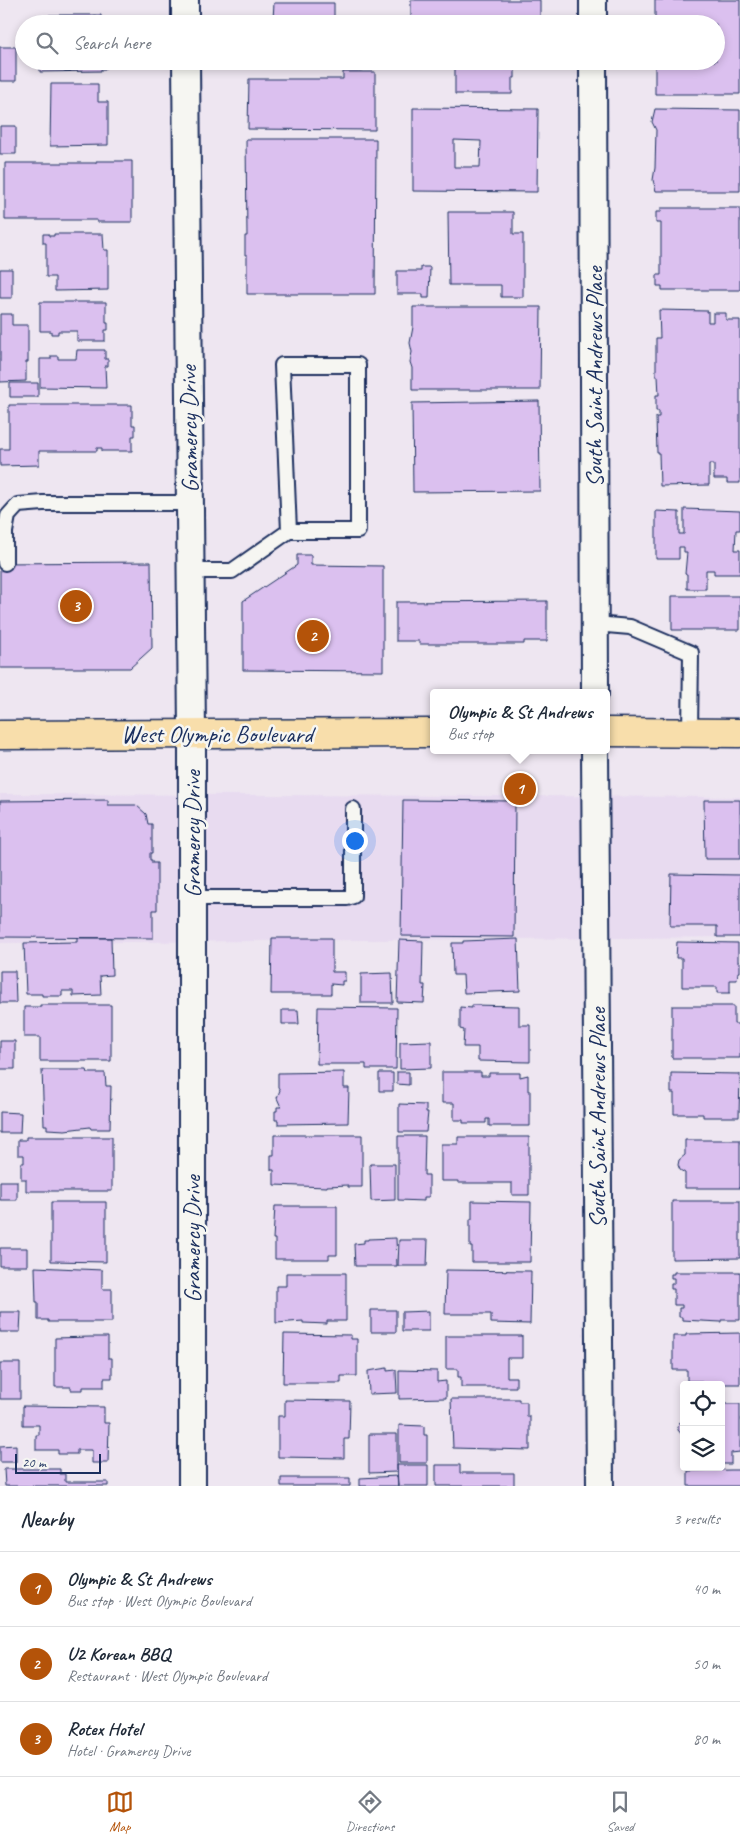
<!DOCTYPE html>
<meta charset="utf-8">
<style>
:root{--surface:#fff;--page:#f6f6f7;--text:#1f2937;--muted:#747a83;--line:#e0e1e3;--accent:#b45309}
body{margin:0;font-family:Caveat,sans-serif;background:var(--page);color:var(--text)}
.controls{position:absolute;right:15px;bottom:15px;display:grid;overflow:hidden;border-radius:5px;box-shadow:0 2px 8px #0003}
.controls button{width:45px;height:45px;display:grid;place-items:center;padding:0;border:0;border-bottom:1px solid var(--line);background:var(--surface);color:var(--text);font:25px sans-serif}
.scale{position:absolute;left:15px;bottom:12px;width:86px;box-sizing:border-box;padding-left:5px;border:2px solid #1b2f5e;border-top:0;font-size:14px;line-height:18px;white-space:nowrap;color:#1b2f5e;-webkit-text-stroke:4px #f6f6f2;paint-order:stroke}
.you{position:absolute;left:354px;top:840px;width:18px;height:18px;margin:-12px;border:4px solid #fff;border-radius:50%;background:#1a73e8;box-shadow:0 0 0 8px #1a73e833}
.badge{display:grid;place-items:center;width:32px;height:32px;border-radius:50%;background:var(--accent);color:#fff;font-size:16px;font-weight:700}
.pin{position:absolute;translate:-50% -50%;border:2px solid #fff;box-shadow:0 1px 5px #0006}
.popup{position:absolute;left:430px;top:689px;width:180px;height:65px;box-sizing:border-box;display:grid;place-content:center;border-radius:5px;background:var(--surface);filter:drop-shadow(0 1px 4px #0005);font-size:16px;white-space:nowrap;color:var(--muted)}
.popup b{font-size:19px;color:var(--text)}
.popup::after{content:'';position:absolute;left:50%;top:100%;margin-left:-10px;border:10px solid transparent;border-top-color:var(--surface)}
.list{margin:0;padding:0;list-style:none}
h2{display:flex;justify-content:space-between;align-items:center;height:65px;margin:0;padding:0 20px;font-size:21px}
h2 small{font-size:16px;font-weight:400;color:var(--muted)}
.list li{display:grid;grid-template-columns:32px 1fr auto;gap:15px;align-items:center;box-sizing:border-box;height:75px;padding:0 20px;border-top:1px solid var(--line)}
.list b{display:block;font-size:19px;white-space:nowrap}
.list p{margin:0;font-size:16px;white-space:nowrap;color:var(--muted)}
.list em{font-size:16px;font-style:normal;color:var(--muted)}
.icon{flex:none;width:28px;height:28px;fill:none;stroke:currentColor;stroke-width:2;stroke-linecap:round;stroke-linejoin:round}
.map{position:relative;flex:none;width:740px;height:1486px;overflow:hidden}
.search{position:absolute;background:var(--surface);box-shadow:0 2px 8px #0003;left:15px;right:15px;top:15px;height:55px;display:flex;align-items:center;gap:12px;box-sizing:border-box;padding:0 18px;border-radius:28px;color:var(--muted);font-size:19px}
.sheet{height:290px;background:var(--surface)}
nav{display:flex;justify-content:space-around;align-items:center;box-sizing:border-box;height:70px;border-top:1px solid var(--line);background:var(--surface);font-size:14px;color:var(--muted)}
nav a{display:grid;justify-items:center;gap:2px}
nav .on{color:var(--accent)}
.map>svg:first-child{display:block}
.built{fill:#e8dbf0}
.building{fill:#dbc0ef;stroke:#1b2f5e;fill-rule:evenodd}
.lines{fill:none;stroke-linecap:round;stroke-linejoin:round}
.lane-casing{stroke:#1b2f5e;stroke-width:18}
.street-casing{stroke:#1b2f5e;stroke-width:30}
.primary-casing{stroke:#1b2f5e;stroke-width:31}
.lane{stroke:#f6f6f2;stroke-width:14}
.street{stroke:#f6f6f2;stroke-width:26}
.primary{stroke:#f8deab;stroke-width:28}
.labels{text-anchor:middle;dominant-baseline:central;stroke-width:5;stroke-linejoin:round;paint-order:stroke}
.street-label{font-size:24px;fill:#1b2f5e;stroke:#f6f6f2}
</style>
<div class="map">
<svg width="740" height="1486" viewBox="0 0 740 1486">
<rect width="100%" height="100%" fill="#eee6f1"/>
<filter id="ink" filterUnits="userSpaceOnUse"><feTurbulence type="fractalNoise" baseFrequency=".02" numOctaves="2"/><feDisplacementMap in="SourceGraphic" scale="10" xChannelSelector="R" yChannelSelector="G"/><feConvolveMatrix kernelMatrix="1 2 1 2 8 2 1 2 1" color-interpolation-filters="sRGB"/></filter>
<g filter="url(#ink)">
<path class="built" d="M0,794L740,797V937L0,943Z"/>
<path class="building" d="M411,0H540V24H411Z
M655,0H740V94H655V61H716V24H655Z
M274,3H334V24H271V19H273Z
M49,15H101V24H40V21H49Z
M0,47H16V81H0Z
M40,61H106V69H101V71L40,72Z
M455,61H512V69H515V78H512V94H455Z
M343,72H375V130L248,129L249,79H343Z
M51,84H98V102H108V145L50,146Z
M413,108L538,109L537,192L413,191ZM454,140L481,141L480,167H454Z
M655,109L740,110V191H656L653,180L655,168L656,130L652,122Z
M0,126H16V154H0Z
M246,139H376L375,294H247V255H245V236H247Z
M96,161H132V222H97V220H5V163H96Z
M661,208H740V290H662V286H657V275H661V223H656V212H661Z
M448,212H513V234H523V297H501V285H449Z
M43,234H49V236H54V234H103L104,250H108V290L55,291V277H46V243H43Z
M421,267H430L429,298H423V294H397V271H421Z
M0,269H12V298H0Z
M40,302H106V323H108V330H105V341H77V331H58V334H51V331H40Z
M413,307H541L540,390H412V368L410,362L412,352L410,343L413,327Z
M659,310L708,311V322H713V313H726V320H740V483H727V479H714V464H709V485L660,486L659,453H657L656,417H659V411H656V395H659L658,376H656V338H660Z
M0,314H12V325H28V362H26V381L0,382Z
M77,350H105V359H108V366H105L106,388L40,387V359H51V356H58V359H76Z
M10,383H38V397H10Z
M539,401L540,491L413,492L412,403Z
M9,405H132V425H135V436H132V451H102V448H97V451H39V465L0,466V449H9Z
M684,509L740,511V530H736L735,550H740V574H714V570H706V589H687V574H685L687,552H684V547H679V559H656V511L679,512V534H684Z
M297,555H311V565L383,566V671L243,670V601L297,565Z
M151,562L152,648L130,668H0V563Z
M672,596H740V630H672Z
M547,601V641H524V644H419V641H396V602Z
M108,800V805H136L146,814L148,824H152V853H150V860H152V863H157V910H153V938L0,937V801Z
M403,800L515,801L514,937L401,936Z
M704,800H740V859H705Z
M671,874L740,875V937H717V926H670Z
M77,938H111L112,975L100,976L101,995L73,996V991H62V996H42V994H26L24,943L77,942Z
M272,938H332V972H345V981H342V985L331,984V994H271Z
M518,939L520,991L464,993L463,975H453L452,943H463V941Z
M399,940L423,941L422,985H425L424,1003L397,1002Z
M677,942L738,943V962H740V972H738L737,980H730V993H717V987H682V958H676Z
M0,971H15L16,1003H0Z
M392,973L393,1003H361V974Z
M40,1005H111V1061H40V1037H24V1007H40Z
M472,1005L519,1006V1025H530V1062L478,1061V1047H463L464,1030L460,1029V1007L472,1008Z
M672,1006H734V1024H740V1058H672Z
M318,1007L397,1008L396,1069H366V1064H317Z
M282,1010H298L299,1024H282Z
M0,1041H15V1069H0Z
M431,1041V1068L400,1069V1042Z
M42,1070H87L88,1073H105L106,1086H111L110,1129H91L90,1127L65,1130L47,1129V1125H44Z
M344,1072V1088H349L348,1123L278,1124V1120H275V1111H277V1107H281L277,1098L280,1090L278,1087V1073Z
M397,1072H409V1085L397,1084Z
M442,1072H481V1076H489V1073H520V1077L528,1075V1091H530V1126H489V1119H486V1123H463V1120H454V1103H442Z
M379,1073H393V1091H379Z
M671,1073L740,1074L739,1117H703V1114H674V1093H671Z
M399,1104L426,1105V1112H428L426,1132H399Z
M0,1112L21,1113L20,1133H0Z
M274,1135H362V1187H348V1185L327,1186V1187L274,1185V1170H271V1155H274Z
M398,1136H425L424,1175H429V1197H424V1201L398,1200Z
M26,1137H112V1191H26V1179H21V1163H24V1155H18V1140H26Z
M458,1137H529V1195H512V1183H458V1181H441V1144H458Z
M685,1140H740V1188H685V1173L680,1170L678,1165L679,1160L685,1155Z
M370,1164H395V1200L371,1201Z
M0,1181H17V1200H0Z
M472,1201L531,1202L530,1262H472V1247H470V1219H472Z
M672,1201H740V1258L672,1259Z
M51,1202H106V1262L51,1261Z
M275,1206H337V1255H329V1259H275V1239H273Z
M396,1238L397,1266H355L354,1244L364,1243V1240H368V1239Z
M399,1240H428L427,1266H398Z
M0,1248H27V1266H0Z
M35,1267L102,1270V1289H112V1322H48V1320H38V1302H36Z
M446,1270L531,1271L530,1324L491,1323V1314H445Z
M674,1272H740V1320H721V1322L682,1320V1317H679V1308H682V1305H674V1289H671V1284H674V1278H671V1274H674Z
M286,1273H346V1321H327V1324L303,1323V1321L276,1323V1286H286Z
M371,1310H396V1332H371Z
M429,1311V1331H402V1312Z
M0,1312H21L20,1332H0Z
M740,1333V1384H701V1381H687V1370H673V1336H686V1334Z
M284,1334L351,1335V1339H357V1376H341V1383H283Z
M446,1336H522V1358H507V1377H516V1387H461V1377H458V1369H446Z
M90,1337H108V1358H112V1378H104V1387H83V1390H71V1387H55V1338Z
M0,1363H20V1399H0Z
M387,1368V1371L396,1370L397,1393L369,1394L368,1371Z
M399,1370L437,1371V1382L446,1381V1398L399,1399Z
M451,1399H519V1402H527V1417H530V1450L453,1448Z
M285,1400L350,1401L349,1439H344V1458L278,1457V1416H285Z
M721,1404H740V1452L731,1453V1464H721Z
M23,1406L104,1407V1423H109L108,1463H92V1450H77V1454H58V1450H36V1435H39V1425H23Z
M684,1420V1436H683L678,1430V1427L679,1423Z
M399,1425L424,1426V1435H427V1463H399Z
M369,1434H397V1472L369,1473Z
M16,1445V1462H0V1446Z
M397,1465H428V1486H398Z
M436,1465H460V1473H514V1486H436Z
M4,1469H60V1474H65V1482H108V1486H5Z
M731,1470H740V1486H688V1471Z
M397,1476L398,1486H360V1478Z
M281,1478H350V1486H281Z"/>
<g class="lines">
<defs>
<path id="lane" d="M5,563V532L8,516L18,505L43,503H190
M190,571H232L289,531H358V365H282L289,531
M595,624L630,627L691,653L690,733
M191,898H347L353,896V809"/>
<path id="street" d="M185,0V24
M593,0V24
M186,61L192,735V1486
M593,61L595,693
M595,750L600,1486"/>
<path id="primary" d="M606,732L740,733
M0,735L434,733"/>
</defs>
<use href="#lane" class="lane-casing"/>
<use href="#street" class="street-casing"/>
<use href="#primary" class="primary-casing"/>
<use href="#lane" class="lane"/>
<use href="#street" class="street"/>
<use href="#primary" class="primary"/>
</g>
</g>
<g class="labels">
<g class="street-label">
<text transform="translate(594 377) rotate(-90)">South Saint Andrews Place</text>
<text transform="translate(189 429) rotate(-91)">Gramercy Drive</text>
<text x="217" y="734">West Olympic Boulevard</text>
<text transform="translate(192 834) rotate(-90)">Gramercy Drive</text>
<text transform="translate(597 1118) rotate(-90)">South Saint Andrews Place</text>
<text transform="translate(192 1239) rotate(-90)">Gramercy Drive</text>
</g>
</g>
</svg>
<div class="controls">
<button><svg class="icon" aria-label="locate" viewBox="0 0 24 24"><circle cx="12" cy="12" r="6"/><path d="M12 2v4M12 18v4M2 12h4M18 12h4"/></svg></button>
<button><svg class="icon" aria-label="layers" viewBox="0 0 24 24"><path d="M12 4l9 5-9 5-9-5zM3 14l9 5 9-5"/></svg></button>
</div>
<div class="scale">20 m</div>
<div class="you"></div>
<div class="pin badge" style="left:520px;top:789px">1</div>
<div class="popup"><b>Olympic &amp; St Andrews</b>Bus stop</div>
<div class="pin badge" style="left:313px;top:636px">2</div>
<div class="pin badge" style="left:76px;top:606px">3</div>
<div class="search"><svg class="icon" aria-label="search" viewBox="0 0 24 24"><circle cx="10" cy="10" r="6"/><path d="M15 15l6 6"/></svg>Search here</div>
</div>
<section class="sheet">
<h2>Nearby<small>3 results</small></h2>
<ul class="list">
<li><span class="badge">1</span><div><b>Olympic &amp; St Andrews</b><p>Bus stop · West Olympic Boulevard</p></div><em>40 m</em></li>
<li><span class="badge">2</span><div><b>U2 Korean BBQ</b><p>Restaurant · West Olympic Boulevard</p></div><em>50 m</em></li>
<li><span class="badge">3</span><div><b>Rotex Hotel</b><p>Hotel · Gramercy Drive</p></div><em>80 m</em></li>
</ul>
</section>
<nav>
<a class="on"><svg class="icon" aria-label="map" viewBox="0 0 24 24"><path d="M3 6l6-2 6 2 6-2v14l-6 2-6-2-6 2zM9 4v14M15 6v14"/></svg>Map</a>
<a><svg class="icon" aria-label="directions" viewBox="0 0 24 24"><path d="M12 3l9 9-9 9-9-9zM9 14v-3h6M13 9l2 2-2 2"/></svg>Directions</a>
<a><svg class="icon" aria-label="saved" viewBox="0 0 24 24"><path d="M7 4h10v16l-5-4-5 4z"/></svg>Saved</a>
</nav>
